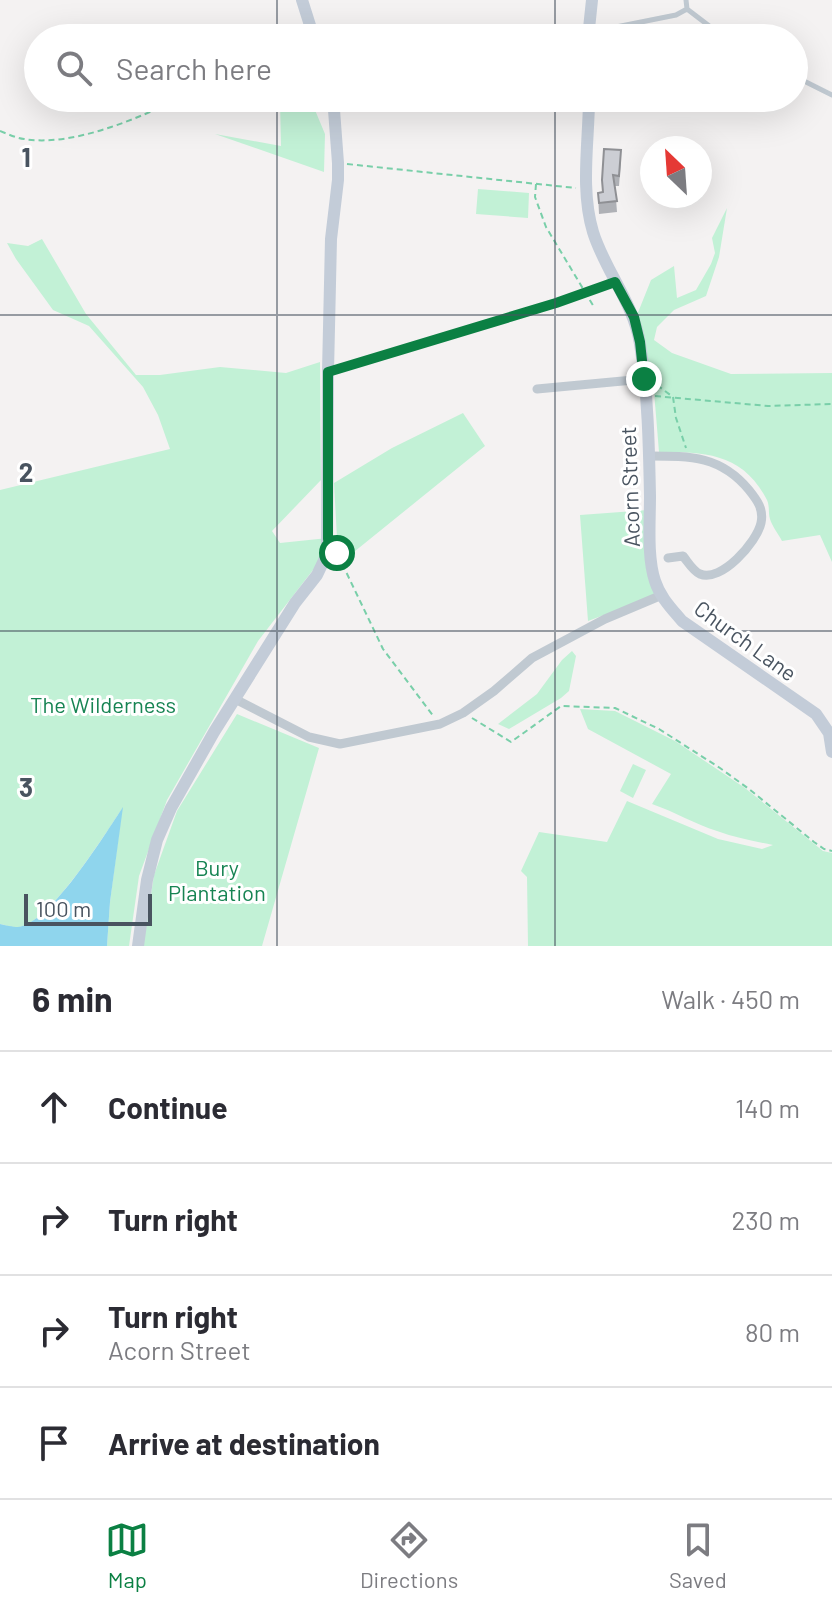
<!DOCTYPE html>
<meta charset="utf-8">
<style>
:root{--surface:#fff;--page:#f7f7f7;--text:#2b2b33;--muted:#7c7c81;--line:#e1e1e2;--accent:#0b8043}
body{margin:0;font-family:Barlow,sans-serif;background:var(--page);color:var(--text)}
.compass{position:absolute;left:640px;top:136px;width:72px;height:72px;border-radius:50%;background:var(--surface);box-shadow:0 8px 32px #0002;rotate:335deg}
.scale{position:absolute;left:24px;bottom:20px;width:128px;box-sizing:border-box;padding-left:8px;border:4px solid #495460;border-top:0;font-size:22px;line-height:28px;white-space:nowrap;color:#495460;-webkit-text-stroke:6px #fff;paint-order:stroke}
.stop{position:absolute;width:24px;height:24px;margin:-18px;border:6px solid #0b8043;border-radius:50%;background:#fff}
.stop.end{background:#0b8043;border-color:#fff;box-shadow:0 2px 8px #0008}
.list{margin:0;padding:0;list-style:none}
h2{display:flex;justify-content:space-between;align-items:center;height:104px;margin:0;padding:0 32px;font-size:34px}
h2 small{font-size:26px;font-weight:400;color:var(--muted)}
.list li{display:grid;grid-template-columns:52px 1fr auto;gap:24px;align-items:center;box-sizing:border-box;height:112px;padding:0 32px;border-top:2px solid var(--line)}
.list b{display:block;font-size:30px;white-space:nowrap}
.list p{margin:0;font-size:26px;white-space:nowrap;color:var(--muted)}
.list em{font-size:26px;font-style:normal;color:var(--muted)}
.icon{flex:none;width:44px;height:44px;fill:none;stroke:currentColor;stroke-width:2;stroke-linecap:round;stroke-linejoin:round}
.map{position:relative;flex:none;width:832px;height:946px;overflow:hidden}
.search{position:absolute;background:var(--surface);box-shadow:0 8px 32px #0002;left:24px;right:24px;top:24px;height:88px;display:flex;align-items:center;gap:20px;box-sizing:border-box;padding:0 28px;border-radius:44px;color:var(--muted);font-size:30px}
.sheet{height:552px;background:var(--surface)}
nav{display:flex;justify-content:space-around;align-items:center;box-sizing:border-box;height:112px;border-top:2px solid var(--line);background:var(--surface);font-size:22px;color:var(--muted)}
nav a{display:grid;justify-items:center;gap:4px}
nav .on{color:var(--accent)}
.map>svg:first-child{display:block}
.green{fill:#c2f1d6}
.water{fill:#8fd5ed}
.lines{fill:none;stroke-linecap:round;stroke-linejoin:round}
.path{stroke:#79cfa9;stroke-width:2;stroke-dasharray:6 4;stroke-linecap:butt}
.lane{stroke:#c0c9d1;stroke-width:5}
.street{stroke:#c0c9d1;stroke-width:9}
.secondary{stroke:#c3ccd8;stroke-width:12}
.wall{fill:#afb1b6}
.building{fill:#ccced4;stroke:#8f9094;stroke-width:2}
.route{stroke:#0b8043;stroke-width:10}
.grid{fill:none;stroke:#495460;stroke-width:2;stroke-opacity:0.55}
.labels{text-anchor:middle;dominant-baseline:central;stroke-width:6;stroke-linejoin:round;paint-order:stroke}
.street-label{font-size:22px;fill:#495460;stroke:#fff}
.park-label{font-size:22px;fill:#178453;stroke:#fff}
.grid-label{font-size:26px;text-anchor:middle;font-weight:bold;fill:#495460;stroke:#fff;stroke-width:6;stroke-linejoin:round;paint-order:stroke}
</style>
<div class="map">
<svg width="832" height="946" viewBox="0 0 832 946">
<rect width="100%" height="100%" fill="#f4f2f2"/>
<path class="green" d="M271,98H310L325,134L324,172L215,134L281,146L280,100Z
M478,189L529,193L528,218L476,214Z
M727,208L719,257L706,296L674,310L657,327L654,340L672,353L731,374L832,373V562L820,535L782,541C779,535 772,526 770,519C768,513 770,507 767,500C743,453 705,452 659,452L653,379L647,370L637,315L651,280L674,266L677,298L696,290L711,264L715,253L712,238Z
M42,239L86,314L136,375H160L220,367L286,373L320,362L321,480L272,531L280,543L328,538L323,557L258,641L167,800L139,876L129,946H107L110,902L122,809C104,835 50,923 19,927C13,928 5,925 0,924V490L170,449L158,415L143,387L89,326L53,310L16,259L7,243L28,246Z
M463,413L485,446L344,560L337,538L334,483L392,448Z
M648,510L654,576L665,597L604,615L588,621L580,515Z
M572,651L576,656L569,691L561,698L509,729L498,724L537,694L562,660Z
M580,709L615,711L675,741L745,788L823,851L832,853V946H528L527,877L521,871L539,832L607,842L627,801L718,839L762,849L773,845C754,841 736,838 717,831C695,824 675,812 652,804L671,774L588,729Z
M237,714L319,748L262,946H143L154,875L177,811Z
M633,764L646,770L633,798L620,791Z"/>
<path class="water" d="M123,807L110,902L107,946H0V924C5,925 13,927 18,927C50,924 105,834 123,807Z"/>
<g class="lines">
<path class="path" d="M0,131C8,134 16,138 24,139C72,147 137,119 180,98
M347,164L576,188
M536,184L535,197L546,227L594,307
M340,368L556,303L605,286
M657,385L673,397L676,418L686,448
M655,396L768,406L832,404
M338,555L383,649L434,717
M472,718L511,742L561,706L615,708L659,729L720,768L749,789L814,842L824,849L832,851"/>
<path class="lane" d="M686,0L687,9L725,38
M591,32L676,15L687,9
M794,76L832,95"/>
<path class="street" d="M537,389L644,379
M650,456C691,456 721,456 749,490C757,500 764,509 761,523C757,542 721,583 700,574C693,571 688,562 683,556L668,558
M235,699L309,737L340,744L440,724L463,713L494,691L532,658L605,619L662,595"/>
<path class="secondary" d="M302,0L314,38
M588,38L592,0
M589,98C589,141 580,189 593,232C605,271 634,303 640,344C648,394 649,446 650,496C650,522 647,557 655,581C660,597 672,609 682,621L816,714L829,733L832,752
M138,946L147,880L157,840L171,808L214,732L295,603L317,575L327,554L328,372L331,239L338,180V163L334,110L331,98"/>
</g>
<path class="wall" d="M621,160L619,186H615L617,212L599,214L598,193L602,192V180Z"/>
<path class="building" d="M604,149L621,150L619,176L613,175L617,201L599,203L598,193L603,192L602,180Z"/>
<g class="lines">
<path class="route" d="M337,553L328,539V372L556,303L615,282L634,317L640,342L644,379"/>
</g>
<path class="grid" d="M277,0V38M555,0V38M277,98V946M555,98V946M0,315H832M0,631H832"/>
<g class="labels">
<g class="street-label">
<text transform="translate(629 487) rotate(-92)">Acorn Street</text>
<text transform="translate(746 640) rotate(36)">Church Lane</text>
</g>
<g class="park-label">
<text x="103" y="704">The Wilderness</text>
<text x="217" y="867">Bury<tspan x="217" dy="25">Plantation</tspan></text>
</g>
</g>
<g class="grid-label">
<text x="26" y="167">1</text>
<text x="26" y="482">2</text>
<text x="26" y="797">3</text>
</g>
</svg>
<svg class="compass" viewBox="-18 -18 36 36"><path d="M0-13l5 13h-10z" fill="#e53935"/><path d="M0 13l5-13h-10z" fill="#7c7c81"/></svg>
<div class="scale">100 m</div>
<div class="stop" style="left:337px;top:553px"></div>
<div class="stop end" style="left:644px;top:379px"></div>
<div class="search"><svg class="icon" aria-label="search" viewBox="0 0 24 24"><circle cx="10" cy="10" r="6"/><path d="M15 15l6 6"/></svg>Search here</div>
</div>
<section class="sheet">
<h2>6 min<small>Walk · 450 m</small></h2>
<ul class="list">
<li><svg class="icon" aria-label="ahead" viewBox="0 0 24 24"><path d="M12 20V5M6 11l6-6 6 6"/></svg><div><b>Continue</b></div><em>140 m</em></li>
<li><svg class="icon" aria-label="right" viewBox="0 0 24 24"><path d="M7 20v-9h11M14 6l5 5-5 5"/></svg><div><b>Turn right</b></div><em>230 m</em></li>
<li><svg class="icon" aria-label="right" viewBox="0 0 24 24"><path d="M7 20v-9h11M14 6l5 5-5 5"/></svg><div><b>Turn right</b><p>Acorn Street</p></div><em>80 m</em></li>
<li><svg class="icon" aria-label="arrive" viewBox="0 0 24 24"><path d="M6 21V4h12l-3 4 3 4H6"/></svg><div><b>Arrive at destination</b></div></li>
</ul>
</section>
<nav>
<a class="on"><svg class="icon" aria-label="map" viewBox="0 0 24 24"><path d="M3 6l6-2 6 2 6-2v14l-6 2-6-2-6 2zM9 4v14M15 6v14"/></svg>Map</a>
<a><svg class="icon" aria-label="directions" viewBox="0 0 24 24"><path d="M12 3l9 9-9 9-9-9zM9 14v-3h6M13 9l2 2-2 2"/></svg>Directions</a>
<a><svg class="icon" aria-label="saved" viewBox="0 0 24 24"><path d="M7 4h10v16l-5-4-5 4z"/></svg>Saved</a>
</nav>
